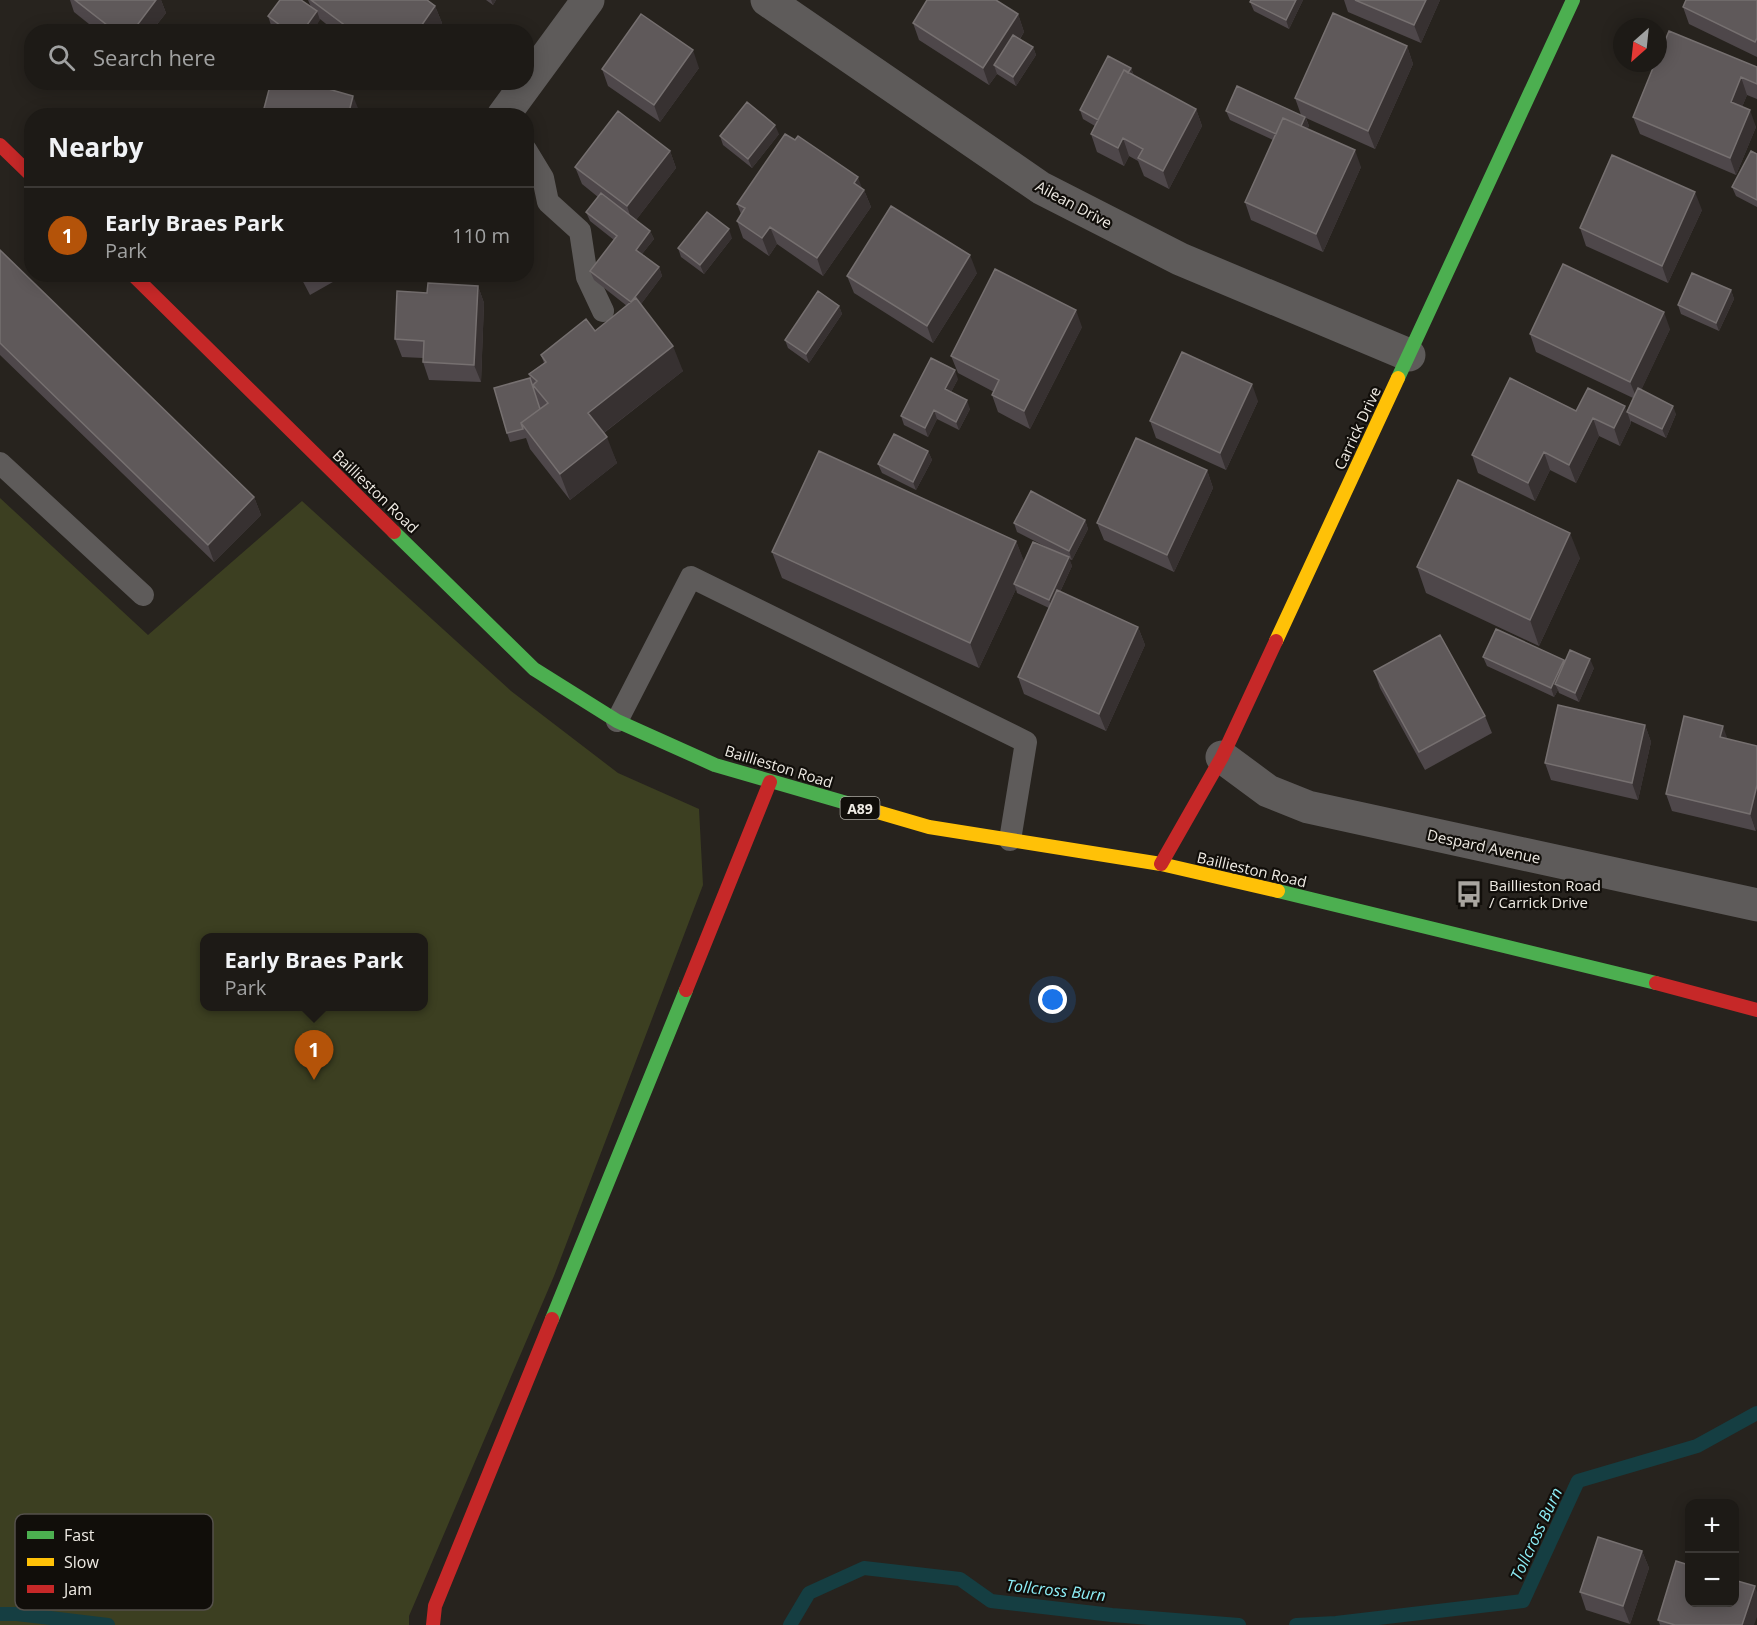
<!DOCTYPE html>
<meta charset="utf-8">
<style>
:root{--surface:#1d1a16;--page:#2a2723;--text:#f1f3f6;--muted:#a0a1a1;--line:#3b3835;--accent:#b45309}
body{margin:0;font-family:"Open Sans",sans-serif;background:var(--page);color:var(--text)}
.controls{position:absolute;right:18px;bottom:18px;display:grid;overflow:hidden;border-radius:12px;box-shadow:0 3px 15px #0003}
.controls button{width:54px;height:54px;display:grid;place-items:center;padding:0;border:0;border-bottom:2px solid var(--line);background:var(--surface);color:var(--text);font:30px sans-serif}
.compass{position:absolute;left:1613px;top:18px;width:54px;height:54px;border-radius:50%;background:var(--surface);box-shadow:0 3px 15px #0003;rotate:207deg}
.you{position:absolute;left:1053px;top:1000px;width:21px;height:21px;margin:-15px;border:4px solid #fff;border-radius:50%;background:#1a73e8;box-shadow:0 0 0 9px #1a73e833}
.badge{display:grid;place-items:center;width:39px;height:39px;border-radius:50%;background:var(--accent);color:#fff;font-size:20px;font-weight:700}
.pin{position:absolute;translate:-50% -50px;filter:drop-shadow(0 2px 3px #0008)}
.pin::after{content:'';position:absolute;top:32px;width:21px;height:18px;background:inherit;clip-path:polygon(0 0,100% 0,50% 100%)}
.popup{position:absolute;left:200px;top:933px;width:228px;height:78px;box-sizing:border-box;display:grid;place-content:center;border-radius:12px;background:var(--surface);filter:drop-shadow(0 2px 4px #0005);font-size:20px;white-space:nowrap;color:var(--muted)}
.popup b{font-size:22px;color:var(--text)}
.popup::after{content:'';position:absolute;left:50%;top:100%;margin-left:-12px;border:12px solid transparent;border-top-color:var(--surface)}
.list{margin:0;padding:0;list-style:none}
h2{display:flex;justify-content:space-between;align-items:center;height:78px;margin:0;padding:0 24px;font-size:26px}
h2 small{font-size:20px;font-weight:400;color:var(--muted)}
.list li{display:grid;grid-template-columns:39px 1fr auto;gap:18px;align-items:center;box-sizing:border-box;height:96px;padding:0 24px;border-top:2px solid var(--line)}
.list b{display:block;font-size:22px;white-space:nowrap}
.list p{margin:0;font-size:20px;white-space:nowrap;color:var(--muted)}
.list em{font-size:20px;font-style:normal;color:var(--muted)}
.icon{flex:none;width:33px;height:33px;fill:none;stroke:currentColor;stroke-width:2;stroke-linecap:round;stroke-linejoin:round}
.map{position:relative;flex:none;width:1757px;height:1625px;overflow:hidden}
.search{position:absolute;background:var(--surface);box-shadow:0 3px 15px #0003;left:24px;top:24px;width:510px;height:66px;display:flex;align-items:center;gap:15px;box-sizing:border-box;padding:0 21px;border-radius:24px;color:var(--muted);font-size:22px}
.panel{position:absolute;background:var(--surface);box-shadow:0 3px 15px #0003;left:24px;top:108px;width:510px;height:174px;border-radius:24px}
.map>svg:first-child{display:block}
.green{fill:#3c3f21;fill-rule:evenodd}
.lines{fill:none;stroke-linecap:round;stroke-linejoin:round}
.stream{stroke:#153e42;stroke-width:14}
.lane{stroke:#5e5b5a;stroke-width:22}
.street{stroke:#5e5b5a;stroke-width:33}
.fast{stroke:#4caf50;stroke-width:14}
.slow{stroke:#ffc107;stroke-width:14}
.jam{stroke:#c62828;stroke-width:14}
.wall{fill:#4e474a}
.shaded-wall{fill:#373131}
.building{fill:#5f595a;stroke:#767070;stroke-width:1.5}
.labels{text-anchor:middle;dominant-baseline:central;stroke-width:4.5;stroke-linejoin:round;paint-order:stroke}
.shield{fill:#110e0a;stroke:#aca9a3;stroke-width:1.5}
.shield-label{font-size:14px;font-weight:bold;fill:#efebe4}
.street-label{font-size:15px;fill:#efebe4;stroke:#110e0a}
.poi-label{font-size:15px;fill:#efebe4;stroke:#110e0a;text-anchor:start}
.water-label{font-size:16px;font-style:italic;fill:#8eeff8;stroke:#110e0a}
.key{fill:#110e0a;stroke:#54504b;stroke-width:1.5}
.key-label{font-size:16px;fill:#efebe4}
</style>
<div class="map">
<svg width="1757" height="1625" viewBox="0 0 1757 1625">
<rect width="100%" height="100%" fill="#27231e"/>
<path class="green" d="M0,498L148,635L302,501L511,691L618,773L699,809L703,885L554,1276L409,1616V1625H0ZM204,938H424V1006H204Z"/>
<g class="lines">
<path class="stream" d="M0,1614H17L108,1625
M790,1625L809,1593L864,1568L960,1579L991,1601L1112,1615L1239,1625
M1296,1625L1336,1623L1523,1601L1578,1481L1697,1446L1757,1413"/>
<path class="lane" d="M526,150L543,178L548,202L580,231L587,277L603,311
M0,463L143,595
M617,721L691,577L1026,742L1010,840"/>
<path class="street" d="M767,0L1041,188L1180,259L1409,355
M503,116L588,0
M1222,757L1268,791L1308,807L1757,905"/>
<path class="fast" d="M1398,378L1573,0
M394,532L534,669L617,721L715,765L857,806
M1278,891L1656,983
M552,1319L686,990"/>
<path class="slow" d="M1276,641L1398,378
M857,806L929,827L1161,864L1278,891"/>
<path class="jam" d="M0,145L32,176
M132,274L394,532
M1161,864L1222,757L1276,641
M1656,983L1757,1010
M686,990L770,782
M433,1625L435,1606L552,1319"/>
</g>
<path class="wall" d="M70,0H161L166,13L151,32H99L74,12Z
M308,0H427L435,6L442,23L436,32H336L320,19L312,32H280L271,25L268,16L311,7Z
M486,0H496L493,5Z
M1251,0H1303L1289,29L1254,11L1250,2Z
M1344,0H1440L1421,43L1348,12Z
M1757,0V57L1689,24L1683,7Z
M1018,14L1024,32L1020,39L1033,47L1036,55L1016,86L997,74L989,85L919,40L913,23Z
M1407,46L1413,64L1375,149L1306,118L1309,126L1307,129L1361,167L1323,252L1251,220L1245,202L1273,140L1230,120L1226,111L1301,115L1295,98Z
M1757,67V99L1747,95L1742,107L1756,127L1736,175L1640,134L1633,117Z
M699,68L660,122L608,86L602,69Z
M1131,68L1134,76L1196,109L1202,126L1169,189L1144,176L1138,161L1129,156L1124,166L1097,152L1091,134L1095,126L1083,119L1080,110Z
M779,134L752,168L723,145L720,136Z
M670,151L676,168L636,220L650,231L654,239L642,254L659,267L662,276L641,304L683,371L604,433L617,463L570,500L530,449L526,438L510,442L507,433L530,378L529,374L544,363L541,355L595,331L627,306L594,280L590,271L614,240L590,221L586,212L598,197L582,184L575,167Z
M1757,154V207L1736,196L1732,187Z
M862,188L864,190L871,207L823,276L777,244L769,256L743,238L737,221L741,214L737,204Z
M1702,210L1668,283L1586,246L1580,228Z
M732,238L704,274L681,257L678,248Z
M0,250L254,497L261,515L214,562L0,355Z
M977,273L933,343L854,293L847,276Z
M299,274H347L310,295Z
M478,286L484,303L481,382L429,380L423,362V358L402,357L395,339L427,293Z
M1731,290L1734,299L1719,331L1681,314L1678,305Z
M839,306L842,314L809,363L788,348L785,340Z
M1082,327L1030,429L998,412L992,395L994,392L958,373L951,356Z
M1670,329L1641,390L1676,414L1666,438L1631,421V423L1620,446L1599,436L1576,483L1550,470L1535,501L1478,473L1472,455L1576,411H1627L1633,398L1536,352L1530,334Z
M958,379L951,392L970,409L959,430L937,419L928,437L904,425L901,416Z
M1258,401L1226,470L1156,438L1150,421Z
M928,451L932,460L916,490L882,473L878,464Z
M1207,470L1213,488L1174,572L1104,540L1097,523Z
M1085,520L1088,529L1072,560L1069,559L1072,566L1060,592L1138,627L1145,645L1106,731L1024,694L1018,677L1049,608L1017,593L1016,589L979,668L782,578L772,552L1016,541L1024,562L1054,551L1017,532L1014,523Z
M1580,558L1539,646L1426,593L1417,567Z
M1483,657L1565,663L1594,668L1579,702L1559,693L1558,690L1554,697L1487,666Z
M1374,671L1485,716L1492,733L1425,770L1380,688Z
M1645,725L1651,742L1638,800L1551,780L1545,763Z
M1727,739L1756,831L1672,811L1666,794Z
M1642,1551L1649,1568L1630,1624L1586,1610L1580,1592Z
M1658,1620L1754,1625H1660Z"/>
<path class="shaded-wall" d="M156,0H161L166,13L151,32H132Z
M491,0H496L493,5Z
M1296,0H1303L1289,29L1286,20Z
M1426,0H1440L1421,43L1414,25Z
M435,6L442,23L436,32H417Z
M317,11L320,20L312,32H302Z
M1018,14L1024,32L1000,69L994,65L997,74L989,85L983,68Z
M1407,46L1413,64L1375,149L1368,131Z
M1033,47L1036,55L1016,86L1013,77Z
M693,50L699,68L660,122L654,105Z
M1131,68L1134,76L1102,122Z
M1741,77L1747,95L1737,119L1731,102Z
M353,96L360,113L359,116H348Z
M1196,109L1202,126L1169,189L1163,171Z
M1750,110L1756,127L1736,175L1730,158Z
M1305,117L1309,126L1302,141L1298,132Z
M775,125L779,134L752,168L748,159Z
M1123,138L1129,156L1124,166L1118,148Z
M1355,150L1361,167L1323,252L1316,234Z
M670,151L676,168L633,224L627,206Z
M858,177L863,191L864,190L871,207L823,276L817,258L854,183Z
M1695,192L1702,210L1668,283L1662,266Z
M770,227L777,244L769,256L762,238Z
M729,229L732,238L704,274L700,265Z
M650,231L654,239L639,258L636,250Z
M970,255L977,273L933,343L927,326Z
M659,267L662,276L635,312L631,303Z
M478,286L484,303L481,382L474,365Z
M1731,290L1734,299L1719,331L1716,323Z
M839,306L842,314L809,363L806,354Z
M1076,310L1082,327L1030,429L1024,411Z
M1664,312L1670,329L1637,399L1630,382Z
M673,346L683,371L597,438L588,413Z
M955,370L958,379L948,398L945,389Z
M1252,384L1258,401L1226,470L1220,453Z
M967,400L970,409L959,430L956,422Z
M1625,406L1631,423L1620,446L1614,428Z
M1673,406L1676,414L1666,438L1662,429Z
M934,410L937,419L928,437L925,428Z
M1593,418L1599,436L1576,483L1569,465Z
M607,437L617,463L570,500L560,474Z
M928,451L932,460L916,490L913,482Z
M1544,452L1550,470L1535,501L1528,483Z
M1207,470L1213,488L1174,572L1167,555Z
M254,497L261,515L214,562L208,545Z
M1085,520L1088,529L1072,560L1069,551Z
M1570,533L1580,558L1539,646L1530,620Z
M1016,541L1026,566L1014,584L1016,589L979,668L970,643Z
M1069,557L1072,566L1052,609L1049,600Z
M1138,627L1145,645L1106,731L1099,714Z
M1590,659L1594,668L1579,702L1575,693Z
M1564,660L1567,669L1555,684L1558,690L1554,697L1551,688Z
M1645,725L1651,742L1638,800L1632,783Z
M1723,726L1729,743L1720,737Z
M1757,785V829L1756,831L1750,814Z
M1642,1551L1649,1568L1630,1624L1623,1606Z
M1755,1586L1757,1592V1617L1754,1625H1742Z"/>
<path class="building" d="M75,0H156L132,32H116Z
M280,0H301L317,11L302,32H289L268,16Z
M311,0H427L435,6L417,32H354Z
M927,0H996L1018,14L983,68L913,23Z
M1251,0H1296L1286,20L1250,2Z
M1355,0H1426L1414,25Z
M1686,0H1757V38L1755,42L1683,7Z
M1333,13L1407,46L1368,131L1295,98Z
M641,14L693,50L654,105L602,69Z
M1669,31L1757,67V84L1741,77L1731,102L1750,110L1730,158L1633,117L1655,63H1658V57Z
M1013,35L1033,47L1013,77L994,65Z
M1108,56L1131,68L1128,73L1124,70L1098,120L1080,110Z
M1124,70L1196,109L1163,171L1138,158L1143,149L1123,138L1118,148L1091,134Z
M271,82H304L353,96L348,116H262Z
M1237,86L1305,117L1301,126L1283,118L1276,134L1226,111Z
M747,102L775,125L748,159L720,136Z
M618,111L670,151L627,206L575,167Z
M1283,118L1355,150L1316,234L1245,202Z
M785,134L795,140L798,136L858,177L854,183L864,190L817,258L770,227L762,238L737,221L745,208L737,204Z
M1751,151L1757,154V200L1732,187Z
M1612,155L1695,192L1662,266L1580,228Z
M601,193L650,231L636,250L659,267L631,302L590,271L617,236L586,212Z
M891,206L970,255L927,326L847,276Z
M707,212L729,229L700,265L678,248Z
M0,250L254,497L208,545L0,343Z
M1563,264L1664,312L1630,382L1530,334Z
M995,269L1076,310L1024,411L992,395L999,380L951,356Z
M1692,273L1731,290L1716,323L1678,305Z
M302,274H309L303,278Z
M428,283L478,286L474,365L423,362L424,341L395,339L397,291L427,293Z
M818,291L839,306L806,354L785,340Z
M636,298L673,346L588,413L607,437L560,474L521,423L548,403L533,385L537,381L529,374L546,362L541,355L586,319L595,331Z
M1182,352L1252,384L1220,453L1150,421Z
M931,358L955,370L945,389L967,400L956,422L934,410L925,428L901,416Z
M530,378L540,409L521,423L523,429L507,433L494,388Z
M1510,378L1576,411L1588,388L1625,406L1614,428L1593,418L1569,465L1544,452L1528,483L1472,455Z
M1638,388L1673,406L1662,429L1627,412Z
M894,434L928,451L913,482L878,464Z
M1136,438L1207,470L1167,555L1097,523Z
M819,451L1016,541L970,643L772,552Z
M1458,480L1570,533L1530,620L1417,567Z
M1031,491L1085,520L1069,551L1014,523Z
M1033,542L1069,557L1049,600L1014,584Z
M1057,590L1138,627L1099,714L1018,677Z
M1496,629L1564,660L1551,688L1483,657Z
M1440,635L1485,716L1419,752L1374,671Z
M1570,650L1590,659L1575,693L1555,684Z
M1558,705L1645,725L1632,783L1545,763Z
M1684,716L1723,726L1720,737L1757,746V785L1750,814L1666,794Z
M1598,1537L1642,1551L1623,1606L1580,1592Z
M1676,1561L1689,1565V1602H1734V1580L1755,1586L1742,1625H1675L1658,1620Z"/>
<defs>
<symbol id="bus-bare" viewBox="-9 -9 18 18"><path d="M-5-6H5V4H4V6H2V4H-2V6H-4V4H-5ZM-3.5-4V0h7V-4ZM-3.5 1.2v1.5H-2V1.2ZM2 1.2v1.5H3.5V1.2Z" fill="#a9a59f" stroke="#110e0a" stroke-width="2.5" paint-order="stroke"/></symbol>
</defs>
<g fill-rule="evenodd">
<use href="#bus-bare" x="1450" y="875" width="38" height="38"/>
</g>
<g class="labels">
<rect class="shield" x="840.5" y="797" width="39" height="22" rx="4.5"/>
<g class="shield-label">
<text x="860" y="808">A89</text>
</g>
<g class="street-label">
<text transform="translate(1074 204) rotate(28)">Ailean Drive</text>
<text transform="translate(1357 428) rotate(-65)">Carrick Drive</text>
<text transform="translate(376 491) rotate(44)">Baillieston Road</text>
<text transform="translate(779 766) rotate(17)">Baillieston Road</text>
<text transform="translate(1484 846) rotate(12)">Despard Avenue</text>
<text transform="translate(1252 869) rotate(13)">Baillieston Road</text>
</g>
<g class="poi-label">
<text x="1489" y="885">Baillieston Road<tspan x="1489" dy="17">/ Carrick Drive</tspan></text>
</g>
<g class="water-label">
<text transform="translate(1536 1534) rotate(-65)">Tollcross Burn</text>
<text transform="translate(1056 1590) rotate(6)">Tollcross Burn</text>
</g>
</g>
<rect x="15" y="1514" width="198" height="96" rx="9" class="key"/>
<rect x="27" y="1531" width="27" height="8" fill="#4caf50"/>
<rect x="27" y="1558" width="27" height="8" fill="#ffc107"/>
<rect x="27" y="1585" width="27" height="8" fill="#c62828"/>
<g class="key-label">
<text x="64" y="1541">Fast</text>
<text x="64" y="1568">Slow</text>
<text x="64" y="1595">Jam</text>
</g>
</svg>
<div class="controls">
<button>+</button>
<button>−</button>
</div>
<svg class="compass" viewBox="-18 -18 36 36"><path d="M0-13l5 13h-10z" fill="#e53935"/><path d="M0 13l5-13h-10z" fill="#a0a1a1"/></svg>
<div class="you"></div>
<div class="pin badge" style="left:314px;top:1080px">1</div>
<div class="popup"><b>Early Braes Park</b>Park</div>
<div class="search"><svg class="icon" aria-label="search" viewBox="0 0 24 24"><circle cx="10" cy="10" r="6"/><path d="M15 15l6 6"/></svg>Search here</div>
<section class="panel">
<h2>Nearby<small></small></h2>
<ul class="list">
<li><span class="badge">1</span><div><b>Early Braes Park</b><p>Park</p></div><em>110 m</em></li>
</ul>
</section>
</div>
